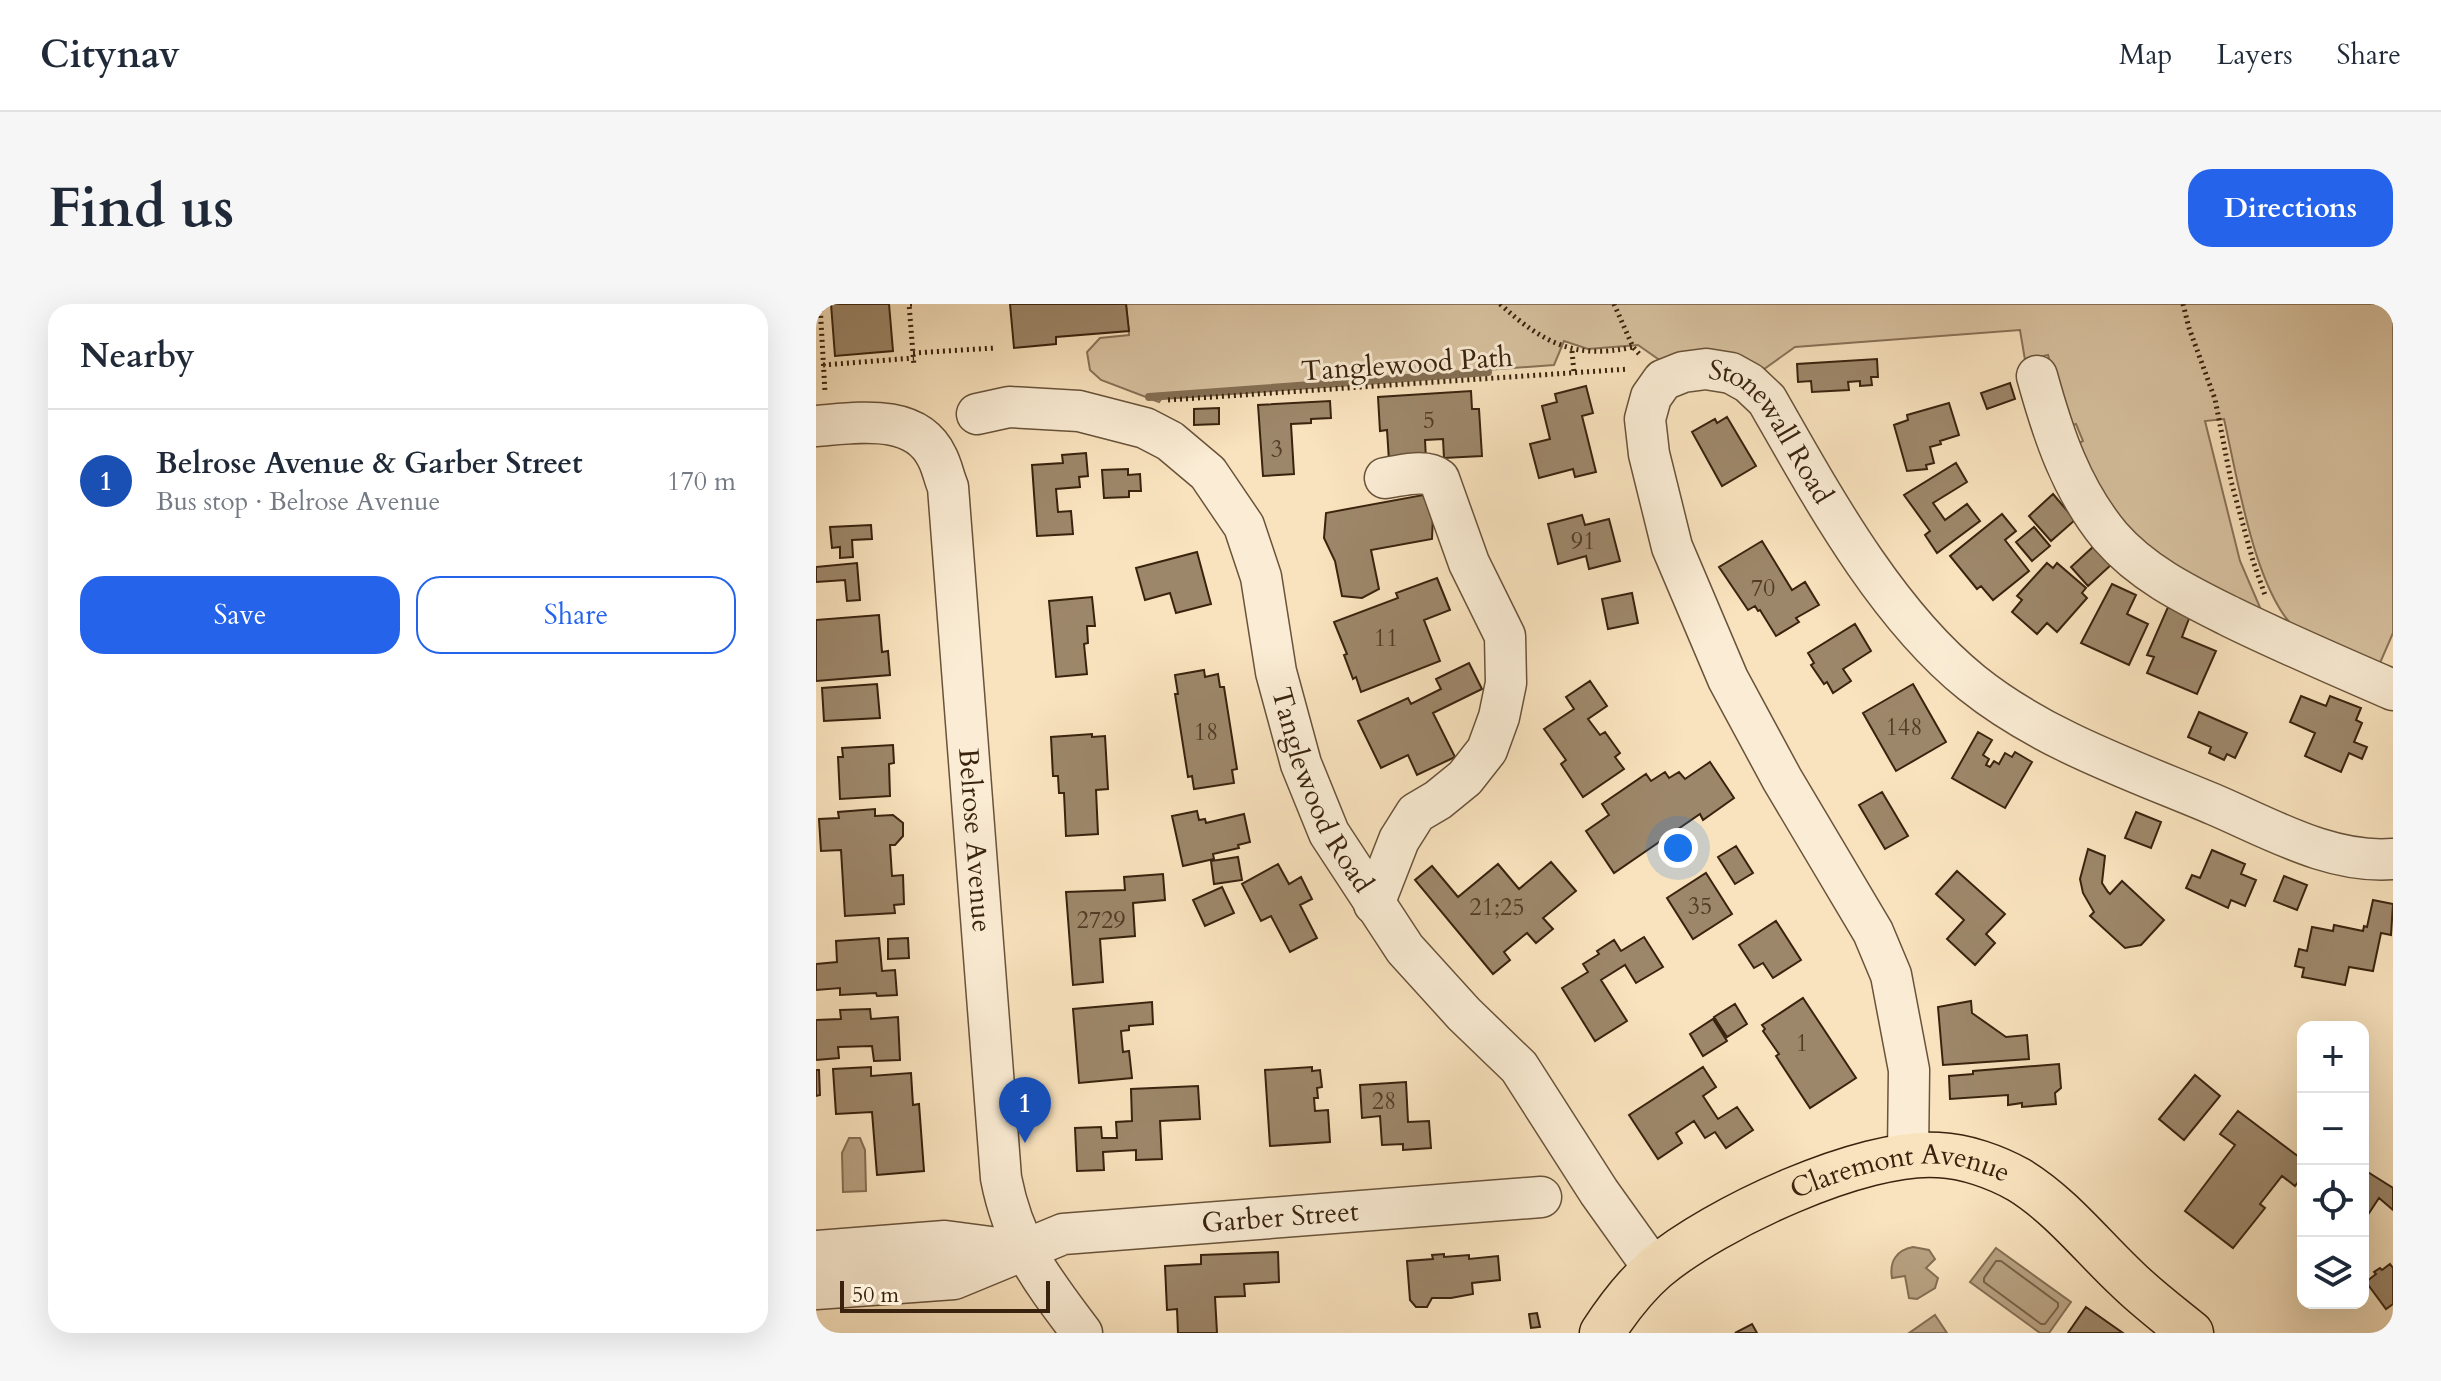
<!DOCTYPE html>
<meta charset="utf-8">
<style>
:root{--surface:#fff;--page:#f6f6f7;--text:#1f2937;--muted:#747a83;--line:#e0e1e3;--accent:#2563eb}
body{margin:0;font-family:Cardo,serif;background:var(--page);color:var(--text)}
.controls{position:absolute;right:24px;bottom:24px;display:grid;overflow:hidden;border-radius:16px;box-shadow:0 8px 32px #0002}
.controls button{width:72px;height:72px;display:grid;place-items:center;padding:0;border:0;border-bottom:2px solid var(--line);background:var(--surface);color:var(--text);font:40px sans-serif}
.scale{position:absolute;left:24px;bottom:20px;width:210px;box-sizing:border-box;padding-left:8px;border:4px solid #39230e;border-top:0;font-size:22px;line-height:28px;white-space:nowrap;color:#39230e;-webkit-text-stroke:6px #fbedd5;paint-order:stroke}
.you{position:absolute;left:862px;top:544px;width:28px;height:28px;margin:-20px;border:6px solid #fff;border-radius:50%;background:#1a73e8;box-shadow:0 0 0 12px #1a73e833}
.badge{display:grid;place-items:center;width:52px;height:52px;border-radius:50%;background:var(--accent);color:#fff;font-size:26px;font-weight:700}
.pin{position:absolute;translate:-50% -66px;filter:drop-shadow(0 2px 4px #0008)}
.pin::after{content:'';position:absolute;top:42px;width:28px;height:24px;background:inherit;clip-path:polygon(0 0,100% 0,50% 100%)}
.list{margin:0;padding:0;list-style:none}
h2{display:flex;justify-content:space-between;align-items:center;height:104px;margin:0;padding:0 32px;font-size:34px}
h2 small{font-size:26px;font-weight:400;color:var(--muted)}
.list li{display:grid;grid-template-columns:52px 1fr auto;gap:24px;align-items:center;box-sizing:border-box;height:144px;padding:0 32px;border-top:2px solid var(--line)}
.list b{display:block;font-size:30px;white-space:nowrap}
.list p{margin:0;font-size:26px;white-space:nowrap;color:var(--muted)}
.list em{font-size:26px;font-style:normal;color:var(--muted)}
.actions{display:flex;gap:16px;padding:24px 32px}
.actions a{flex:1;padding:18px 0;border:2px solid var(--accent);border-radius:24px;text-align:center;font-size:28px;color:var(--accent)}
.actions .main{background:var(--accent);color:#fff}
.icon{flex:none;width:44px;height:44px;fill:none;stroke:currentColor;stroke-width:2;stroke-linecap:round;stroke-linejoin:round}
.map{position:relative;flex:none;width:1577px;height:1029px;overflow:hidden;border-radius:24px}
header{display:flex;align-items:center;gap:48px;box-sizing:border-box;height:112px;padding:0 40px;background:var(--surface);border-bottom:2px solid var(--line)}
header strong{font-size:38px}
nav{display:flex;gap:44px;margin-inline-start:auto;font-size:28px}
.intro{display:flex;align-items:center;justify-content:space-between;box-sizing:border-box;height:192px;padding:0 48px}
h1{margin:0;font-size:56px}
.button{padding:20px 36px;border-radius:24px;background:var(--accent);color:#fff;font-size:28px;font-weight:700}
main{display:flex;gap:48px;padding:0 48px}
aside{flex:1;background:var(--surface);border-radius:24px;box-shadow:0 8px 32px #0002}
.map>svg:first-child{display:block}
.green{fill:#d8c2a0;stroke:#887257;stroke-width:2}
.water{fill:#b8a282;stroke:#856f54;stroke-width:2}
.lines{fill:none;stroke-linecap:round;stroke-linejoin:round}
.shore{stroke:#786248;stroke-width:2}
.stream{stroke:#856f54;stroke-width:8}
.building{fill:#9d876a;stroke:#39230e;stroke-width:2}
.minor-casing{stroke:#69533a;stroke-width:43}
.major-casing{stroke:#39230e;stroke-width:47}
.path{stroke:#39230e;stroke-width:5;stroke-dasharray:2 4;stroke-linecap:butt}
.minor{stroke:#fbedd5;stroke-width:40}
.major{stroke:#f9e3be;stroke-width:44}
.labels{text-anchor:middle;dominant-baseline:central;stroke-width:6;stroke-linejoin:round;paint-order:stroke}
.number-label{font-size:24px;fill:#523c25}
.street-label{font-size:28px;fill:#39230e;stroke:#fbedd5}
</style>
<header>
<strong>Citynav</strong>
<nav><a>Map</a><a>Layers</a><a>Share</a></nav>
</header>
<div class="intro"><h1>Find us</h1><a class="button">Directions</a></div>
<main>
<aside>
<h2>Nearby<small></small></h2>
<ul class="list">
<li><span class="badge" style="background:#1a4fb4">1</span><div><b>Belrose Avenue &amp; Garber Street</b><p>Bus stop · Belrose Avenue</p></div><em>170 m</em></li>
</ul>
<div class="actions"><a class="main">Save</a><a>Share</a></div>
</aside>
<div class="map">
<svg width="1577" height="1029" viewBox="0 0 1577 1029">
<rect width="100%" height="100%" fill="#f9e3be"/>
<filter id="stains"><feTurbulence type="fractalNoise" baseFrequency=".0025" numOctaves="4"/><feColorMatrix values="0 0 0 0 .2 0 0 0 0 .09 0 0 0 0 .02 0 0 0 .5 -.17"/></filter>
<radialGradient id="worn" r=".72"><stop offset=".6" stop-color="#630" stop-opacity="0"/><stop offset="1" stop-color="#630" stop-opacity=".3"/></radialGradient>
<path class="green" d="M310,0H1577V329L1561,366C1539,356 1500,342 1483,328C1439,292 1421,171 1408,115L1389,117L1424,257L1452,322L1310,236L1259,141L1267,137L1260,120L1253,122L1232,51L1209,56L1204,26L979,43L944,68L845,57L822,41L772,45L748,37L738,61L349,90L343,98L285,76L274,66L271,48L284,34L313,31Z"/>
<path class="water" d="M33,834H44L49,846L50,887L27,888L26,849Z
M1097,943L1113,946L1119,955L1110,964L1122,974L1119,984L1101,995L1093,994L1089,972L1076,974C1073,957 1081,946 1097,943Z
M1180,944L1255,998L1233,1029H1224L1154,978Z
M1119,1011L1131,1029H1093Z"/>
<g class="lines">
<path class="shore" d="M1180,957H1185L1242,999V1003L1229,1020H1225L1168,978V974Z"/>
<path class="stream" d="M333,93L672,68"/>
</g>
<path class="building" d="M15,0H73L77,47L19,52Z
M194,0H310L313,27L240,33V40L198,44Z
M1061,55L1062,73H1055L1056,81L1044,82V77L1032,78L1033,86L996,88L995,77L982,78L981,60Z
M1194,79L1199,95L1171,105L1165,89Z
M770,82L777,109L766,112L780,168L759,173L757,165L723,174L714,140L734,135L726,102L741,98L739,90Z
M655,87L656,105H663L666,152L628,154L627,135L609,136L610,155L573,157L571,126L564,127L562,93Z
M514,97L515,114L495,115V119L475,120L478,170L447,172L442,101Z
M1133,99L1143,131L1124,137L1125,140L1114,143L1118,159L1110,161L1111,165L1091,167L1078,121L1092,116L1091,111Z
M403,104V120L378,121V105Z
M911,113L940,162L906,182L876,128L899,115L901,119Z
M270,149L272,172L263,173L264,183L240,185L242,208L255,207L257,230L221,232L216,161L247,159L246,151Z
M1140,159L1151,178L1117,199L1129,216L1151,200L1164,217L1121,249L1109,231L1114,227L1088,191Z
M312,165V171L324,170L325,187H313V193L288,194L286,166Z
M1237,190L1259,216L1235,237L1213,212Z
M607,191L617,212L616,235L555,246L563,285L546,294L526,292L519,257L508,234L510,209Z
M1186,210L1200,227L1189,236L1213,267L1177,296L1165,282L1161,285L1134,252Z
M766,211L769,221L793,215L804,257L773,265L770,252L742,260L732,220Z
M55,221L56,235L36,236L37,253L24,254V243L16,244L14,223Z
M1218,223L1234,242L1216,257L1200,238Z
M946,237L976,286L989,278L1003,301L980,314L983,318L960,332L944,306L942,307L939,302L932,306L903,263Z
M1278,242L1296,260L1272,282L1255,263Z
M381,248L395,300L360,309L354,289L329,296L320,264Z
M41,259L44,296L31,297L29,276L0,278V263Z
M1231,259L1237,264L1241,259L1270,284L1266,289L1271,294L1241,328L1231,319L1221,330L1196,308L1206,296L1201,292Z
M621,274L634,306L608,316L624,357L545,388L540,373L537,375L528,351L531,350L518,318L582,294L580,289Z
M1296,280L1320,291L1311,310L1332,320L1313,361L1265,339Z
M816,289L822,319L792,325L786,295Z
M276,293L279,322H271L272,339L268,340L271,370L240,373L233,297Z
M1352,303L1374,312L1366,333L1400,347L1381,390L1331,369L1338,353L1331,351Z
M63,311L66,348L72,347L74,371L0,377V316Z
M1039,320L1055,347L1027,365L1035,377L1017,389L1011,378L1008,380L995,361L998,359L992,349Z
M653,359L666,385L617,409L639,453L601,471L592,451L565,464L542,417L592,394L595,400L625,385L620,375Z
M388,366L389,373L402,370L404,383H408L421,465L416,466L418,479L378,485L376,472L372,473L359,390H362L359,371Z
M774,377L791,402L772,415L784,431L789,428L804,449L799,453L808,465L767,493L745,460L750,456L728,425L758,405L750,393Z
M61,380L64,414L8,417L6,384Z
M1097,380L1130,438L1080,467L1047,409Z
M1485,392L1510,402L1514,392L1545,404L1540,416L1546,419L1538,438L1551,443L1546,455L1533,449L1525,468L1489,452L1499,429L1474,418Z
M1383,408L1431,429L1419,454L1411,450L1408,456L1393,449L1395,443L1372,433Z
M1162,428L1176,436L1167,451L1173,455L1170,461L1174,463L1178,457L1183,460L1189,449L1196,453L1199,448L1216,458L1189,504L1136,474Z
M276,430V433L289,432L292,485L280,486L282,530L250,532L248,489H243L242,472H237L235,433Z
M77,441L78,459L73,460L74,492L24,495L22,453H27L26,444Z
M894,458L918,494L887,516L884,510L798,569L770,527L793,511L786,500L830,470L835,477L849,468L853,474L863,468L869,475Z
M1066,488L1092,532L1069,545L1043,501Z
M59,505V512L77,511L87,519V532L79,541H74L76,572L87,571L88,600L78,601L79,609L29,612L25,546L5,547L3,515L23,514L22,508Z
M381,507L383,516L389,515L390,519L428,510L434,538L422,541L423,544L397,550L398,555L367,562L356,512Z
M1320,508L1345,518L1335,544L1309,534Z
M920,542L937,569L919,580L902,553Z
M1272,545L1289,552L1286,579L1292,588L1294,590L1306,577L1348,616L1325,641L1309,644L1274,612L1278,608L1267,589L1264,575Z
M1396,546L1429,560L1425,570L1440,576L1429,602L1415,596L1412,604L1370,584L1376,571L1384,574Z
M422,553L426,576L398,580L395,557Z
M735,558L760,587L727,614L737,625L720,639L711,629L688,648L694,656L677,670L599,576L616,562L642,593L682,560L703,585Z
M462,560L473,580L485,573L496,595L484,601L501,634L474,648L455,612L445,617L426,580Z
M1141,567L1189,610L1170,630L1179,639L1159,661L1131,635L1148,616L1120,590Z
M890,569L916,610L877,635L851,594Z
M347,570L349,596L317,599L319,632L284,635L287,678L257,681L250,588L309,586L308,573Z
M1468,572L1491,581L1481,606L1458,597Z
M406,583L418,609L389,622L377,596Z
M1557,596L1577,600L1575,631L1565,629L1557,667L1533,663L1529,681L1486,673L1488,664L1479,662L1483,645L1491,647L1496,623L1517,627L1518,621L1547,627L1548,622L1551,623Z
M960,617L985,656L957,674L947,659L938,664L923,641Z
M828,633L847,663L820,679L809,661L785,676L811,717L779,737L746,684L772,668L767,660L783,650L781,647L798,636L805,647Z
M63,634L66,667L79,666L81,691L61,692L60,689L24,691V684L0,686V660L21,658L20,637Z
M92,634L93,654L72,655V635Z
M987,694L1040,774L994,804L960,752L963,750L947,727L949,725L946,721Z
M1155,697L1156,709L1190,733L1211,731L1213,755L1127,761L1122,703Z
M336,698L337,720L313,722V726L305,727L307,748L313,747L316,774L263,779L257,705Z
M919,700L931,720L911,733L898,713Z
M54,705L55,715L82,713L84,756L58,757L56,742L22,743L23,754L0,756V716L25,715L24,706Z
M897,715L911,737L887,752L874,730Z
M1243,760L1245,784L1239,789L1240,800L1206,803V799L1192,801V791L1134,795L1133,772L1157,770V767Z
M55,763V772L95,769L97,801L103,800L108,867L61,871L56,808L20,810L17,765Z
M496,763V767L504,766L506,783L501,784L502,794H498L499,807L512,806L514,838L454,842L449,766Z
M887,763L900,783L887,792L902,815L921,803L937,826L910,844L899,828L889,834L878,817L860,829L866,839L842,855L813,811Z
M0,766H3L4,791L0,792Z
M1379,771L1404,792L1368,836L1343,815Z
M590,778L592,818L613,817L615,844L587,846V840L566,841L564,812L546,814L544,781Z
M382,782L384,815L344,817L346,855L320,856V846L287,848L288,866L261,867L259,824L285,823L286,834H301L300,818L316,817L315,785Z
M1422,807L1487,856V871L1479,882L1466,872L1444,900L1449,904L1417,944L1369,907L1419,841L1404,830Z
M1547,865L1577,884V906L1563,894L1553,909L1547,905Z
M462,948L463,978L428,980L429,992L399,993L401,1029H362L361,1005L351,1006L349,962L385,960V951Z
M628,950V953L653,951V955L682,952L684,976L656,979L657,990L635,994H616L611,1003H600L594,996L591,957L617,955L616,951Z
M1574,960L1577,964V1000L1570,1005L1550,978L1560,970L1558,968L1564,964L1566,966Z
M1270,1003L1307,1029H1252Z
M721,1009L724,1023L715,1024L713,1010Z
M936,1020L941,1029H919Z"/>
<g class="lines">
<defs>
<g id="minor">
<path d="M1221,72C1237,130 1255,185 1294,232C1327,270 1371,291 1415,313C1468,339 1522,362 1577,386"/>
<path id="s1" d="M161,110L193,103L263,107L329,124L354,137L392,169L428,222L445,273L460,368L485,460L513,529L589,645L648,710L703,763L783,888L838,965"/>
<path id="s2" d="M0,122C40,119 100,108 121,153C126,162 128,174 132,183L185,874C198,941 226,976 266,1029"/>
<path d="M558,600L583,536L600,509L622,496L649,474L671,446L683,413L690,379L689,332L653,259L623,175C609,164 585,172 569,174"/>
<path id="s3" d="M1092,851L1093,766L1075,671L1057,628L966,475L912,375L856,243L833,150L829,115L835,93L847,76L867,68L890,65L915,69L933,79L951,96C1006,192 1069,309 1156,379C1227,436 1316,466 1399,501C1455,525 1515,560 1577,555"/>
<path d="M0,947L129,937L204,947"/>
<path id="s4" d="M0,985L138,975L247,930L725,893"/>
</g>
<g id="major">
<path id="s5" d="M786,1029C801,1006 819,982 840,964C898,915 1047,845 1123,851C1149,852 1180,863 1203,876C1244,901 1276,942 1310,974C1330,994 1353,1011 1375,1029"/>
</g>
</defs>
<use href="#minor" class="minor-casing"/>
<use href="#major" class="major-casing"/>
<path class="path" d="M4,0L9,88
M96,0H93L98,62
M684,0C727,39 759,56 817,43
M798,0L817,43L825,52
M1367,0L1373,24L1399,95L1415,177L1437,257L1449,291
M756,47L758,69
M97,49L179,44
M7,61L98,54
M352,96L813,65"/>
<use href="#minor" class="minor"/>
<use href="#major" class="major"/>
</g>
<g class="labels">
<g class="number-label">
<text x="613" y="116">5</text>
<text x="461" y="145">3</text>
<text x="767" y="237">91</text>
<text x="947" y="284">70</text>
<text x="570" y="334">11</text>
<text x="1088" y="423">148</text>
<text x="390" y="428">18</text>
<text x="884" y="602">35</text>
<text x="681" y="603">21;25</text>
<text x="285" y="616">2729</text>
<text x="986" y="739">1</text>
<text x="568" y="797">28</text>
</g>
<g class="street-label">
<text transform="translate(591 60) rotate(-4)">Tanglewood Path</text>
<text stroke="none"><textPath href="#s3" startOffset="978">Stonewall Road</textPath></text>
<text stroke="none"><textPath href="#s1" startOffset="590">Tanglewood Road</textPath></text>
<text stroke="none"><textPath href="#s2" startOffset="520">Belrose Avenue</textPath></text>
<text stroke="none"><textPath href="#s5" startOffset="354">Claremont Avenue</textPath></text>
<text stroke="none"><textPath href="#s4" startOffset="474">Garber Street</textPath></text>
</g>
</g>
<rect width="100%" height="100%" filter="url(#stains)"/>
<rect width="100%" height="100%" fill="url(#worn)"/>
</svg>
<div class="controls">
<button>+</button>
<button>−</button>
<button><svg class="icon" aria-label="locate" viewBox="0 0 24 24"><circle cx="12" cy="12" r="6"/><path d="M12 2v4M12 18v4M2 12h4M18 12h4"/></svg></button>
<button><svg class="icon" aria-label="layers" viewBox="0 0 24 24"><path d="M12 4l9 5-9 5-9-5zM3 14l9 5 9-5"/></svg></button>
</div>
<div class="scale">50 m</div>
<div class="you"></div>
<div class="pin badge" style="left:209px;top:839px;background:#1a4fb4">1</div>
</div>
</main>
